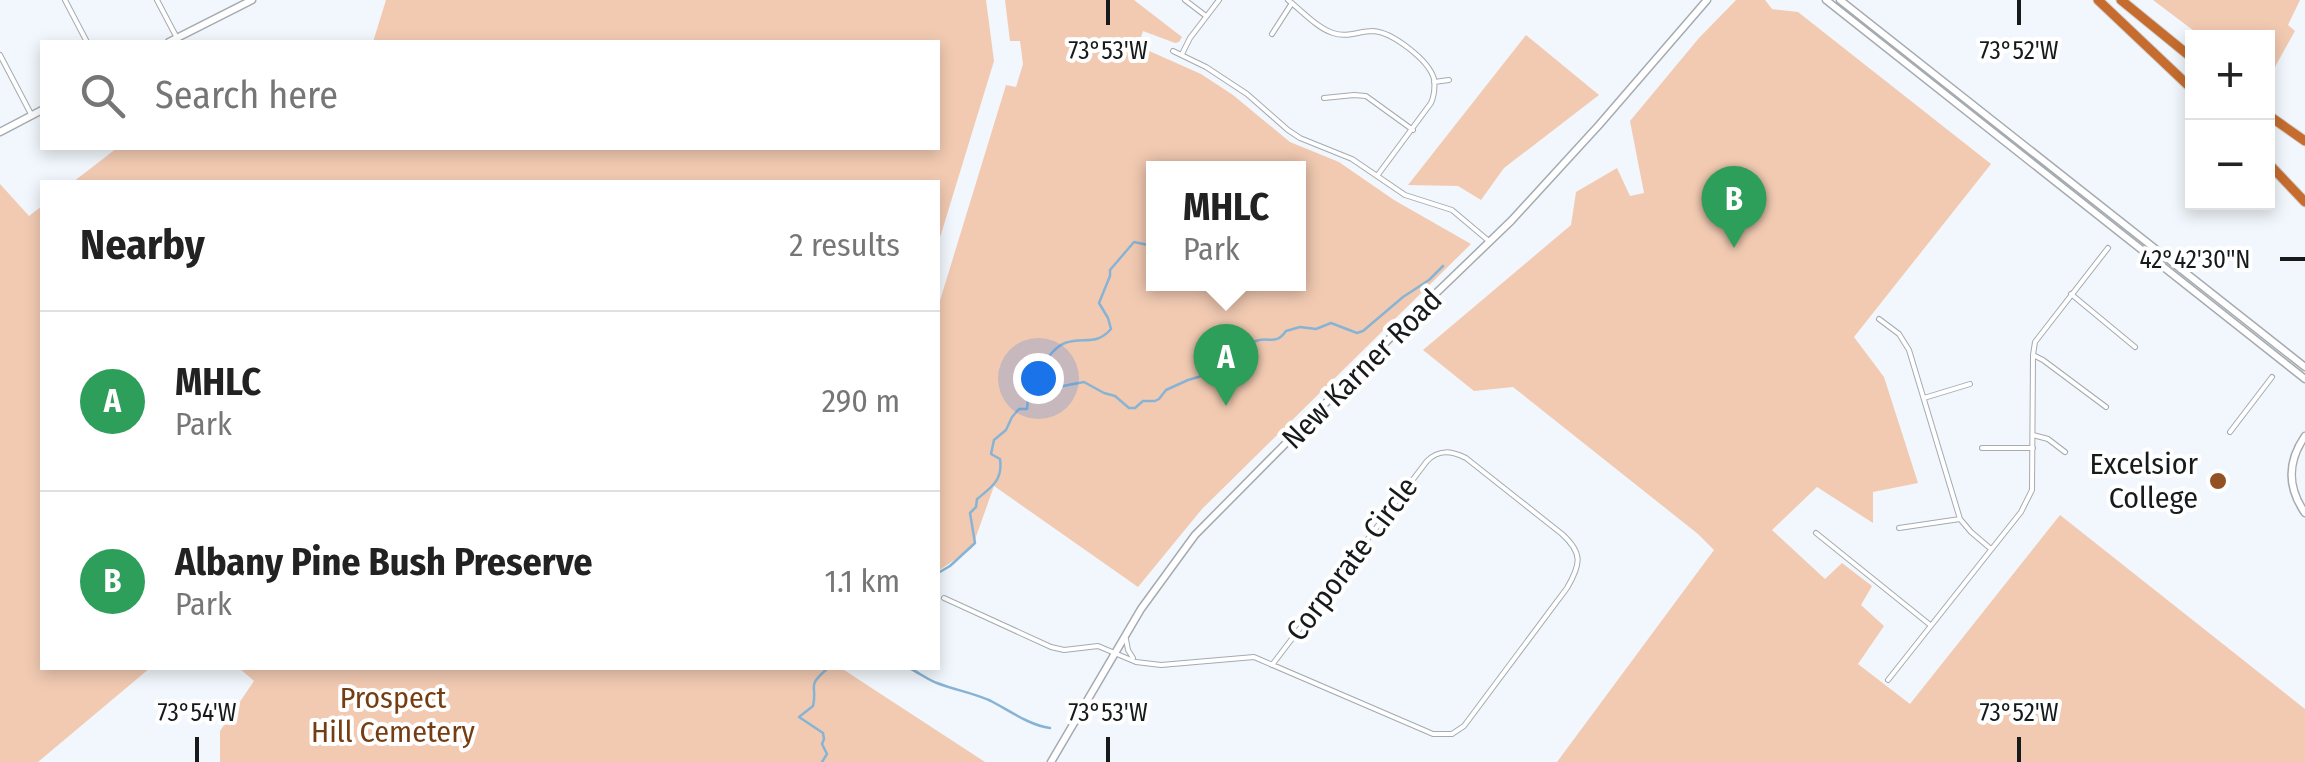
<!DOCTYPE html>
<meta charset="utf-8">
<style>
:root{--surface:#fff;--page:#f6f6f6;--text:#222;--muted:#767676;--line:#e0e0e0;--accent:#d93025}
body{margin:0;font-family:"Fira Sans Condensed",sans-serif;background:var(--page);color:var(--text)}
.controls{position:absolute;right:30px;top:30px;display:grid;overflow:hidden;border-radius:0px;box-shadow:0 5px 15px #0003}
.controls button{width:90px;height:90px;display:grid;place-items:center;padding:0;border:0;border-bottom:2px solid var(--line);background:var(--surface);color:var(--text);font:50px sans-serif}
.you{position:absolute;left:1038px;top:378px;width:35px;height:35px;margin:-25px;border:8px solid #fff;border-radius:50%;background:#1a73e8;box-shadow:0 0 0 15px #1a73e833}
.badge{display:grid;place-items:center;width:65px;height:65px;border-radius:50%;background:var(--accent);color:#fff;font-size:32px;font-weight:700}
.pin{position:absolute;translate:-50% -82px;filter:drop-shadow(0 2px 5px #0008)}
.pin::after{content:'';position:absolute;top:52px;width:35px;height:30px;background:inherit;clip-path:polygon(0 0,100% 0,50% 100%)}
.popup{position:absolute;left:1146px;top:161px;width:160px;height:130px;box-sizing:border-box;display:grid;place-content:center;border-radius:0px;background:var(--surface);filter:drop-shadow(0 2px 8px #0005);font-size:32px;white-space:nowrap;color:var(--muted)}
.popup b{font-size:38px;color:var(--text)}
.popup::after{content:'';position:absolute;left:50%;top:100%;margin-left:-20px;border:20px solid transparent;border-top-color:var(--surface)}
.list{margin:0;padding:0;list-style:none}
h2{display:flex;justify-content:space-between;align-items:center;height:130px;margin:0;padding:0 40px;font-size:42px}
h2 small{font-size:32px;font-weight:400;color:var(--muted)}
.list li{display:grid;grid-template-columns:65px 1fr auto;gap:30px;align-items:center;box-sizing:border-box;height:180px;padding:0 40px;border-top:2px solid var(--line)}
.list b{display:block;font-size:38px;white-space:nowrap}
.list p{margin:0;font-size:32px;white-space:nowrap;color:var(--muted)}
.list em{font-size:32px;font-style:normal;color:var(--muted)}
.icon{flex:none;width:55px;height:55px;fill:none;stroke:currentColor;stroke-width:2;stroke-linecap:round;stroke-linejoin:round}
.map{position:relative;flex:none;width:2305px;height:762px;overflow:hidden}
.search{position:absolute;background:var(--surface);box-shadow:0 5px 15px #0003;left:40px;top:40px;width:900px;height:110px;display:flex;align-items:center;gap:25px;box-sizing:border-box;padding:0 35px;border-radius:0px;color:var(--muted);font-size:38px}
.panel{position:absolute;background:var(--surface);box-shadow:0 5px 15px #0003;left:40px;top:180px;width:900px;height:490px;border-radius:0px}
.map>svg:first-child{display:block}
.green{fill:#f2cab2;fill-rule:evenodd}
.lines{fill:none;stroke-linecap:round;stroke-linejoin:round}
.stream{stroke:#87b4d4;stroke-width:2.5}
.street-casing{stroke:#a5abb0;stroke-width:6}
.secondary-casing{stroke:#a5abb0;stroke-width:9}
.highway-casing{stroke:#d1d1d1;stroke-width:11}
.street{stroke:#fff;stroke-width:4}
.secondary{stroke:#fff;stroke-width:6}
.highway{stroke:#c66c2e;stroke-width:9}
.ticks{fill:none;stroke:#171a1b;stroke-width:4}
.poi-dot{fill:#945123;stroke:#fff;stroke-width:4}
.labels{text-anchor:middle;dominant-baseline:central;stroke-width:8;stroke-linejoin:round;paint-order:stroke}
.street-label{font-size:30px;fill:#171a1b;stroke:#fff}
.poi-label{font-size:30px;fill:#171a1b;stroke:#fff;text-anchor:end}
.park-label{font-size:30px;fill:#763c12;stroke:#fff}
.ticks-label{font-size:25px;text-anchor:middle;fill:#171a1b;stroke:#fff;stroke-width:8;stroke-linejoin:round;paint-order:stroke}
</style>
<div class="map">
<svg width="2305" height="762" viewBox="0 0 2305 762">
<rect width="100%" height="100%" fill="#f1f7fc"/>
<path class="green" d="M386,0H986L994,61L938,244V182H73L117,148H938V42H373Z
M1005,0H1134L1182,37L1179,42L1175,43L1143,31L1138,46L1201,74L1233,95L1290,142L1339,162L1394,200L1471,244L1202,509L1138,587L994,486L972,548L938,571V307L1006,85L1016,87L1023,64L1020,41H1010ZM1298,168V284H1154V168Z
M1736,0H1765L1772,9L1798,12L1991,164L1854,337L1884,377L1918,483L1873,492V523L1817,487L1772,530L1825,579L1842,563L1872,586L1861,605L1884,626L1858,664L1910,704L2060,515L2305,709V762H1557L1714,550L1698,534L1513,387L1474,391L1423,350L1571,225L1576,192L1617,168L1630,196L1644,193L1630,121L1699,38Z
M2153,0H2300L2288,25L2295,31L2276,65L2268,86V38L2202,37Z
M1526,35L1599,95L1504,168L1481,200L1458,186L1408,185Z
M0,184L29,216L42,206V668H150L38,762H0Z
M239,668H841L985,762H220V731L254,681Z"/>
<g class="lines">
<path class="stream" d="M1032,386L1042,382L1063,386L1084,382L1104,393L1115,396L1129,408H1135L1143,401H1155L1159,399L1166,390L1188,380L1205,375L1213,376L1221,368L1227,367L1229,363H1239L1251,357L1249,344C1268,333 1274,348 1286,331L1300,327L1316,329L1331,323L1357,333L1363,331L1403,297L1429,280L1443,266
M938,573L950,566L975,543L970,513L976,507L977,499C992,487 1003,480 1000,459L991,454L994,440L1006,430L1012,417L1019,409H1027L1029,389L1032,386L1031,379C1042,369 1050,349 1065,343C1084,336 1095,347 1111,329L1108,318L1099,303L1110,276V270L1134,242L1148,245L1154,244
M909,668C918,672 928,680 937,683C955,690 974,693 991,701C1010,711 1029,725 1050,728
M822,762L827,754L822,744L824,739L823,733L799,717L813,706C818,684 805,688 828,668"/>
<defs>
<path id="street" d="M65,0L87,42
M157,0L177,38
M1185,0L1206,16
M1288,0C1301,10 1317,28 1333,33C1347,38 1359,31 1373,31C1392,32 1429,60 1434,79C1435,87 1434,96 1431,103L1377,176
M1272,34L1292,3
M1173,51L1206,67L1247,94L1288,130L1300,138L1352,159L1405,195L1452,210L1490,242
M1182,54L1190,38L1219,0
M0,55L32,116
M1434,82L1449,80
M1324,98L1354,95L1366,96L1413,130
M2071,294L2135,347
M1879,319L1899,334L1909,350L1960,519L1971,532L1991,549
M2033,355L2043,360L2106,407
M1924,398L1970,384
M2230,432L2272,377
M2033,435L2048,439L2065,452
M1982,448H2033
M1899,528L1960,519
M1816,533L1929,624
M944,598L1051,647L1064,650L1098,646L1136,662L1161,665L1254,657L1433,734H1452L1464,726L1567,588C1581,564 1583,553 1562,534L1466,458C1451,451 1439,449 1427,461L1272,665
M1126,639L1128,650L1133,658
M1888,680L2021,512L2032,490L2033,355L2035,342L2108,248"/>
<path id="secondary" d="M1826,0L2305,379
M1840,0L2305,367
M169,42L252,0
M0,132L42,110
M2305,436C2287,462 2287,487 2305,513
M1051,762L1141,609L1195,535L1402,326L1511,221L1599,125L1707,0"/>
<path id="highway" d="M2098,0L2192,89
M2121,0L2192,58
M2268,115L2305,141
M2268,163L2305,202"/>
</defs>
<use href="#street" class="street-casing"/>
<use href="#secondary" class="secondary-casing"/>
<use href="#highway" class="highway-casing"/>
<use href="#street" class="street"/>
<use href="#secondary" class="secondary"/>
<use href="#highway" class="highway"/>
</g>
<path class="ticks" d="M1108,0V25M2019,0V25M2280,259H2305M197,737V762M1108,737V762M2019,737V762"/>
<circle class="poi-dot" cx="2218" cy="481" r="10"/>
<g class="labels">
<g class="street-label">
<text transform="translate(1362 369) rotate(-45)">New Karner Road</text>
<text transform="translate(1352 559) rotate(-53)">Corporate Circle</text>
</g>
<g class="poi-label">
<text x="2198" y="464">Excelsior<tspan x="2198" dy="34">College</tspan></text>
</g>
<g class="park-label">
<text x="393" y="698">Prospect<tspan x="393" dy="34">Hill Cemetery</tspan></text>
</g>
</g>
<g class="ticks-label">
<text x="1108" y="59">73°53'W</text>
<text x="2019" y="59">73°52'W</text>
<text x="2195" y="268">42°42'30"N</text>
<text x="197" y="721">73°54'W</text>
<text x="1108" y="721">73°53'W</text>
<text x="2019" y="721">73°52'W</text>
</g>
</svg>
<div class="controls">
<button>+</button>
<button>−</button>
</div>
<div class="you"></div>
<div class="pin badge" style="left:1226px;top:406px;background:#2e9e5b">A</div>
<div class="popup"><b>MHLC</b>Park</div>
<div class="pin badge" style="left:1734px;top:248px;background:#2e9e5b">B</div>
<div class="search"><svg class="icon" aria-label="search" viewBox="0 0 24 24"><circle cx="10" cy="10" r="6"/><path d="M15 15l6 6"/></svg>Search here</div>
<section class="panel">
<h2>Nearby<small>2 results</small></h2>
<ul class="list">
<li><span class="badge" style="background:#2e9e5b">A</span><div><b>MHLC</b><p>Park</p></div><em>290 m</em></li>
<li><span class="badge" style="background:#2e9e5b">B</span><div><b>Albany Pine Bush Preserve</b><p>Park</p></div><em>1.1 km</em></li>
</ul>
</section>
</div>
